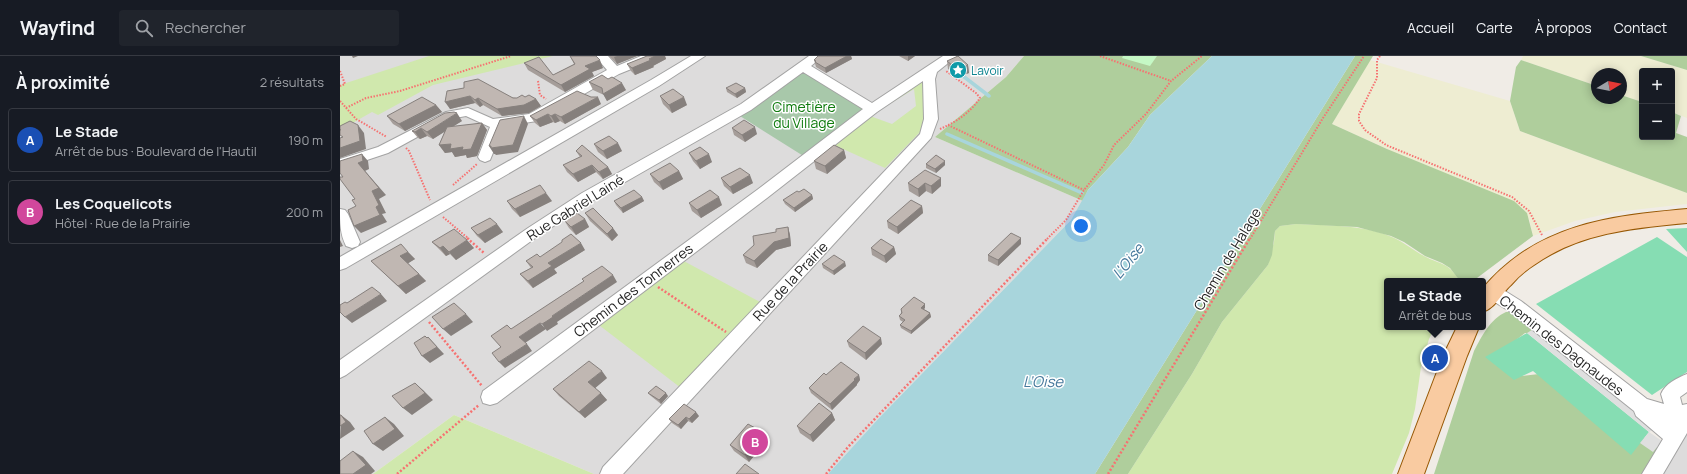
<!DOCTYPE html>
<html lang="fr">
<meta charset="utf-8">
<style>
:root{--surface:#171b24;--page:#20242c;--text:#f1f3f6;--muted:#9ea1a6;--line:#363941;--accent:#b45309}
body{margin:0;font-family:Manrope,sans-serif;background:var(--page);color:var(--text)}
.controls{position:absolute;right:12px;top:12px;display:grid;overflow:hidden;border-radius:4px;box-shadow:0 2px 10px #0003}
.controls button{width:36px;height:36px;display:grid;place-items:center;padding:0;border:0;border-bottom:1px solid var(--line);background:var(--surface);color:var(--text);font:20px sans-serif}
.compass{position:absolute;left:1251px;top:12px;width:36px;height:36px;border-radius:50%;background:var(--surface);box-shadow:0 2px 10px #0003;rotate:80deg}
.you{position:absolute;left:741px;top:170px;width:14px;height:14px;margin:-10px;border:3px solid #fff;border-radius:50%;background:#1a73e8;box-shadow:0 0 0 6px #1a73e833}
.badge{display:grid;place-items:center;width:26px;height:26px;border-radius:50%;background:var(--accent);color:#fff;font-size:13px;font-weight:700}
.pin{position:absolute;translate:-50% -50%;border:2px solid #fff;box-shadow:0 1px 4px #0006}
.popup{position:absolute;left:1044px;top:222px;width:102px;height:52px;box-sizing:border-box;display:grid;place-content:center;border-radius:4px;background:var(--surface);filter:drop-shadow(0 1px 3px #0005);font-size:13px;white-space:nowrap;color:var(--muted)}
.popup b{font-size:15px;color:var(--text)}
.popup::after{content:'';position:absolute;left:50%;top:100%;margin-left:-8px;border:8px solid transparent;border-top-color:var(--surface)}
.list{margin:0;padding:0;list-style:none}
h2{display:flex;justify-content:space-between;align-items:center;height:52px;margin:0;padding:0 16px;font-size:17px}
h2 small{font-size:13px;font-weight:400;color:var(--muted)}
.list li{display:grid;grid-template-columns:26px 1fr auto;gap:12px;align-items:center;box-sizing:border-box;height:64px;margin:0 8px 8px;padding:0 8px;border:1px solid var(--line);border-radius:4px}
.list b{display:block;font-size:15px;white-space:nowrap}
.list p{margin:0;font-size:13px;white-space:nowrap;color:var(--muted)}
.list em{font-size:13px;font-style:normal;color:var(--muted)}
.icon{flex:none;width:22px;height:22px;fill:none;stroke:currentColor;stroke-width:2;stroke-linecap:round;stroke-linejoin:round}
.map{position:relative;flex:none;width:1347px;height:418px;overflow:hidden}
header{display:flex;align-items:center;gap:24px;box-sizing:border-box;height:56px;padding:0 20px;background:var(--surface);border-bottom:1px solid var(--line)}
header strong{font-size:19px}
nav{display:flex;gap:22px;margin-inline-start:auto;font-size:14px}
.search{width:280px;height:36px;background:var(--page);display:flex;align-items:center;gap:10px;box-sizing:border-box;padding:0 14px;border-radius:4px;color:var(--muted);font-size:15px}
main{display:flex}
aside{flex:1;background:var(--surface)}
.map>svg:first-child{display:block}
.residential{fill:#dddcdc}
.farmland{fill:#eeedd2}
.grass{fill:#d0e8ad}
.forest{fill:#afce9c}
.cemetery{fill:#a8c8aa}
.park{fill:#c5f8c5}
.pitch{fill:#86ddb3}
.parking{fill:#dfdfdf}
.water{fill:#a8d5dc}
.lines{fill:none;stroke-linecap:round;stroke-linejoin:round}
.stream{stroke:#a8d5dc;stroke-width:3.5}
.minor-casing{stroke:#a3a3a3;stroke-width:2}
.major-casing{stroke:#975804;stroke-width:2}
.path-far1{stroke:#f67271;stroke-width:2;stroke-dasharray:1.5 1.5;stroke-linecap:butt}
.path{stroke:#f67271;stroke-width:2.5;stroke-dasharray:2 2;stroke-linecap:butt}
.minor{fill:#fff;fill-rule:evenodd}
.major{fill:#f9cba1;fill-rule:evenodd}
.wall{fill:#a59d99}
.shaded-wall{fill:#86807d}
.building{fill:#c0b7b2;stroke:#86807d}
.labels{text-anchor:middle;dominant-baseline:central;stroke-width:3;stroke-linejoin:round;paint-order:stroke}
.far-culture-label{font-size:12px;fill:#0d838f;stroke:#fff;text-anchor:start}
.park-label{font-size:14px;fill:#107c0f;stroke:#fff}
.street-label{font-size:14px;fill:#1f1f1f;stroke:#fff}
.water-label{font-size:15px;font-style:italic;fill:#487a9d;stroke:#fff}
</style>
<header>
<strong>Wayfind</strong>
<div class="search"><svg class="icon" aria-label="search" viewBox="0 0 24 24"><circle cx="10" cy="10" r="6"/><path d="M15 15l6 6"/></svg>Rechercher</div>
<nav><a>Accueil</a><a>Carte</a><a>À propos</a><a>Contact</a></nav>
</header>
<main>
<aside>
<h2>À proximité<small>2 résultats</small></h2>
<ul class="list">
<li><span class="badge" style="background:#1a4fb4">A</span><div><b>Le Stade</b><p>Arrêt de bus · Boulevard de l'Hautil</p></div><em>190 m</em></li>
<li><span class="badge" style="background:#d1479c">B</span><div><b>Les Coquelicots</b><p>Hôtel · Rue de la Prairie</p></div><em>200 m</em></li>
</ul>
</aside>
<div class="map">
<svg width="1347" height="418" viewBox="0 0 1347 418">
<rect width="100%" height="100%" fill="#f0ece6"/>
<path class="residential" d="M0,0H684L666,21L595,81L743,145L731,164L539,362L488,418H254L114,359L33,418H0Z
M1347,356V418H1312Z"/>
<path class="farmland" d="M1183,0H1301L1347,14V62L1332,56V15H1302V46L1281,39V18H1257V30L1181,4Z
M1030,4L1170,45L1180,75L1347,137V148L1275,156L1235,165L1193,180L1189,163L1047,93L992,68Z"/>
<path class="grass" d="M89,0H213L93,29L38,59L32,56L0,74V29Z
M579,25L584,26L585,66L581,75L545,112L492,88Z
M956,168C988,170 1022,168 1052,181C1064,186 1073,194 1084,200C1101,209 1108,206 1120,225H1047V271H1095L1089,283L1081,311L1075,353L1069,377L1052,418H788L852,318L882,266L928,209L934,186L935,175L940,170Z
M340,203L420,246L341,332L255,266Z
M114,359L254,418H33Z"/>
<path class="forest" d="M684,0H872L810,59L788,91L748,134L743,145L595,81L666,21Z
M1015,0H1033L992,68L1047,93L1174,145L1187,157L1193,180L1133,225H1120L1110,212L1102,207L1085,200L1064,186L1051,180L1017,171L956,168L940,170L935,175L932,199L928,209L882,266L852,318L788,418H755Z
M1301,0H1347V14Z
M1181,4L1257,30V42H1281V39L1302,46V81H1332V56L1341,60L1336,77L1347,81V137L1180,75L1170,45L1176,11Z
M1166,256H1172L1195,273L1191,277H1185L1176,284L1181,320L1199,318L1313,387L1318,393L1305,418H1094L1134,295C1142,280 1150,263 1166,256Z"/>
<path class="cemetery" d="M467,16L527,53L465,101L400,60L415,51L461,17Z"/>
<path class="park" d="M783,0H817L810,10L782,2Z"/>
<path class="pitch" d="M1347,172V196L1326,173Z
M1317,181L1347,201V316L1312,339L1196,248Z
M1187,277L1309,376L1291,399L1193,315L1174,324L1145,301Z"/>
<path class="parking" d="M574,33L576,50L552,68L530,60Z
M1195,272L1318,371L1309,376L1322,385L1313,396L1300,387L1309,376L1187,277Z"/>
<path class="water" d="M872,0H1015L755,418H488L539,362L731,164L748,134L788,91L810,59Z"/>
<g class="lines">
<path class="stream" d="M623,20L649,40
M607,78L742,137"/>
<defs>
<path id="minor" d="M255,0H268L277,10L301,0H318L316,3L279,18L197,65L164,70L150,104L145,106L140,104L138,101L150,71L126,60L110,63L48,97L0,113V103L38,91L106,56L128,52L153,63L189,58L267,14Z
M351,0H365L319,30L6,212L0,214V201L311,24Z
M469,0H483L471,10L532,47L603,0H617L597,16L595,23L598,63L591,82L283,418H260L263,411L580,78L584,63L583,25L537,56L427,142L157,347L150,349L143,347L141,341L143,335L417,134L523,53L463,16L411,54L252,145L198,180L6,319L0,322V304L188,172L242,137L401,48Z
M0,153L5,154L8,158L20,186L18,190L12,192L6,190C0,178 0,167 0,153Z
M1151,229L1157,230L1181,245L1307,343L1324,348L1321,338C1325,328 1337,322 1347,318V336L1340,341L1342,349L1347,348V377L1323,418H1302L1323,383L1296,360L1294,355L1169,255L1145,240L1143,235L1145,230Z"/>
<path id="major" d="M1347,153V167C1293,172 1239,177 1194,209C1186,214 1177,222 1171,229C1161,238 1156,251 1143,256V232C1197,168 1269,160 1347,153Z
M1117,271H1139L1127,300L1084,418H1058L1103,300Z"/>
</defs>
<use href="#minor" class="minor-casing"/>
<use href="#major" class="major-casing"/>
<path class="path-far1" d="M760,0L831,25
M1040,0L1037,4V22L1019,58V65L1025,74L1046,89L1172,141L1189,155L1202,179
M0,15L5,28L0,30
M198,25L200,39L206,43
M0,45L16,63L47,81
M6,52L26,42L60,35L171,0
M608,69L744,134
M600,73C616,66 630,57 640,42L636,37L606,15
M66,92L69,95L90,144
M113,129L137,108
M103,161L129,183
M707,183L726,164L744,134L764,109L774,89L806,58L831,25L862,0
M910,183L983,62L1024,0"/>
<path class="path" d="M127,182L144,197
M318,231L386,276
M89,266L142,330
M57,418L139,349
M486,418L508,391L708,182
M768,418L910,182"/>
<use href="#minor" class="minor"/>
<use href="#major" class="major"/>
</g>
<path class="wall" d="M230,0L263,12L252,16L254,20L225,36L188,14L184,7L213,19L234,8Z
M269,0H297L277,8Z
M307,0H325L326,3L313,10L314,11L295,19L291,15L287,8Z
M478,0H511L512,3L486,17L476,11L474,4Z
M559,0H575L568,5Z
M607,5L628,9L629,17L618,21L608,13Z
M249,26L286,34L267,45L264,39L253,34Z
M386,32H405L406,36L397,42L387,36Z
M107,35L177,42L185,41L196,43L201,50L189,57L162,60L143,49L140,51L135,47L110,53Z
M320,40L347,49L332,57L323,48Z
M261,48L225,68L220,65L215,67L213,66L200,71L195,67L190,60Z
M96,49L102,56L65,75L53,68L47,60Z
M122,65L112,71L142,67L147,74L137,100L127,102L126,99L115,101L112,96L105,97L99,89L105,75L93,83L87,80L80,83L78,82L72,75Z
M392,72L417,78L405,86L394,79Z
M254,88L282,95L267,103L258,96Z
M504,94L506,102L487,118L476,113L474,105Z
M236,95L268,111L272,118L263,123L256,116L238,126L227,116L223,109L240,101Z
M349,97L372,106L360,113L353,105Z
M586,108L605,109L596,117L586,112Z
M339,115L343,123L323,134L314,126L310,118Z
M381,122L413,127L393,138L384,130Z
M601,122V130L592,138L586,135L579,141L569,135L568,127Z
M459,136L472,139L473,143L455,156L445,148L443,144Z
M302,141L304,145L283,157L276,149L274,145Z
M167,145H212L180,161L172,153Z
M349,147L382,149L361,162L352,155Z
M582,150L583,157L558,178L548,172L547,165Z
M245,157L278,179L272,185L250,165Z
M245,163L249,171L236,179L229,172L224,164Z
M448,171L450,179L451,190L436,194L417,212L406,207L403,199L436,176Z
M131,172L163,176L145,187L137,180Z
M92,186L134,192L116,204L110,198L106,200Z
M681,188L658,210L648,205V199Z
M554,191L556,198L546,207L532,199L531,192Z
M245,194L214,213L217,217L193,232L186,225L180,218L191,212L186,205L200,201Z
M68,196L75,203L68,207L86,225L66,238L31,205Z
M482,208L506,210L494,219L483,212Z
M585,252L584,253L590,257L591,261L571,278L561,272L560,269L563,266L560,264L559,260L561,257V253Z
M507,285L542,288L526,304L509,291Z
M486,319H519L520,324L517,328V329L492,354L471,337L469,332Z
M267,322L255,332L267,344L245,362L219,340L213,333Z
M308,337L328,340L321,348L311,340Z
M492,357L495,364L473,386L460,377L457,370Z
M359,360L352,367L348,365L341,373L332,367L329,363Z
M427,384L409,406L394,395L390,389Z"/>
<path class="shaded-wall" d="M12,0H18L13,2Z
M277,0H297L277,8L274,1Z
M315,0H325L326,3L313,10L314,11L295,19L292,12Z
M507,0H511L512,3L486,17L485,12Z
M568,0H575L568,5Z
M260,4L263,12L252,16L254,20L225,36L221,29L245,10Z
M628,9L629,17L618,21V14Z
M282,27L286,34L267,45L263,38Z
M405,32L406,36L397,42L395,38Z
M130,40L135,47L110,53L105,46Z
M258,41L261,48L225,68L221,61Z
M344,41L347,49L332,57L329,49Z
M138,42L143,49L140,51L135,44Z
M196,43L201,50L189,57L162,60L157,53Z
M96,49L102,56L65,75L59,68Z
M117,57L122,65L93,83L87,76Z
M208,58L213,66L200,71L196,64Z
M215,58L220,65L215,67L211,60Z
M184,60L188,68L178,96L156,99L155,98H154L149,90Z
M142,67L147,74L137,100L127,102L126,99L115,101L112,96L105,97L99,89L111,88Z
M18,69L24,77L26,93L0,102V92Z
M415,71L417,78L405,86L402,79Z
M81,72L87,80L80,83L75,76Z
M278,87L282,95L267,103L263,95Z
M504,94L506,102L487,118L485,110Z
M22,98L28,105L29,113L25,115L46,139L39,143L46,157L42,158L47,166L21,177L14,170L36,151L32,135L18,107Z
M369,98L372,106L360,113L356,105Z
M605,105V109L596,117L595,113Z
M252,109L256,116L238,126L233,118Z
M268,111L272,118L263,123L259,116Z
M339,115L343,123L323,134L319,126Z
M410,119L413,127L393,138L390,131Z
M601,122V130L592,138L591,130Z
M585,127L586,135L579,141L578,133Z
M206,137L212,145L180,161L175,153Z
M472,139L473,143L455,156L454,152Z
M302,141L304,145L283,157L281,152Z
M379,141L382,149L361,162L357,154Z
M582,150L583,157L558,178L557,171Z
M245,163L249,171L236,179L231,171Z
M157,168L163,176L145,187L138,179Z
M448,171L450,179L451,190L436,194L417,212L414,205Z
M273,172L278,179L272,185L267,178Z
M681,182V188L658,210V204Z
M0,184L3,190L0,191Z
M127,184L134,192L116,204L109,196Z
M241,187L245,194L214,213L217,217L193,232L188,225L208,207Z
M103,190L110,198L106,200L100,192Z
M554,191L556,198L546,207L544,200Z
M68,196L75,203L67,208L60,200Z
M505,206L506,210L494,219L493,215Z
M79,218L86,225L66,238L58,230Z
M273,219L277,226L217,266L218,268L207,275L202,268L212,260Z
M41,238L47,245L12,267L5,261Z
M585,248V252L581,255V252Z
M590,257L591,261L571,278V275Z
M126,258L133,266L111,280L103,273Z
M200,267L206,273L185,287L179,281Z
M88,281L104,298L90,307L82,300Z
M541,282L542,288L526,304L525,297Z
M187,288L192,295L165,312L159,306Z
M262,315L267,322L254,333L248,326Z
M519,319L520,324L517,328V329L492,354L490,348Z
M75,327L83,334L93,344L72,359L63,352Z
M261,337L267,344L245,362L239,356Z
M326,337L328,340L321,348L319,344Z
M356,356L359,360L352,367L349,363Z
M492,357L495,364L473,386L470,379Z
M1,359L10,366L15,373L0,383Z
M45,361L54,368L64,380L43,395L33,388Z
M346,361L348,365L341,373L338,369Z
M424,377L427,384L409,406L405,399Z
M13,395L23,401L35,415L31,418H13Z"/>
<path class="building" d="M230,0H256L260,4L245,10L250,13L221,29L184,7L199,1L213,19L235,8Z
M307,0H315L309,3L311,4L292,12L287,8Z
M478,0H507L485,12L475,6L476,5L474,4Z
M618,0L628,9L618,14L607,5Z
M262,19L268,23L272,21L282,27L263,38L262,32L249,26Z
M138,23L173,42H177L182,39L185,41L189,39L196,43L184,49L157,53L138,42L135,44L130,40L105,46L107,35L124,32V26Z
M396,27L405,32L395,38L386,32Z
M333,33L344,41L329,49L320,40Z
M237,35L251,41H258L221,61L215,58L211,60L208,58L196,64L190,60Z
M82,41L96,49L59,68L47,60Z
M114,56L117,57L87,76L81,72L75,76L72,75L105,57Z
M184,60L173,89L151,92V90H149L160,64Z
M404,64L415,71L402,79L392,72Z
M10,65L18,69L20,85L0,92V82L3,81L0,79V74H1L0,73V70Z
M142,67L131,93L122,94L123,91L110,93L111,88L99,89L107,71Z
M269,80L278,87L263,95L254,88Z
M242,89L268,111L259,116L252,109L233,118L223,109L242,100L236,95Z
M494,89L504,94L485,110L474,105Z
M360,91L369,98L356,105L349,97Z
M22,98L23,105L18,107L39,132L32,135L39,149L36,151L40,159L14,170L8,154L16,150L12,144L15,143L0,123V121H3L0,117V105Z
M596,99L605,105L595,113L586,108Z
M330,107L339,115L319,126L310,118Z
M400,112L410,119L390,131L381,122Z
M585,114L601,122L591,130L585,127L578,133L568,127Z
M200,129L206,137L175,153L167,145Z
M464,133L472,139L454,152L443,144L457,135L459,136Z
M294,134L302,141L281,152L274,145Z
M370,134L379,141L357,154L349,147Z
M571,144L582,150L557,171L547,165Z
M253,152L273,172L267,178L245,157Z
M237,157L245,163L231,171L224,164Z
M150,162L157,168L138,179L131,172Z
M448,171L449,182L434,186L414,205L403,199L414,189L413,180L436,176V173Z
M114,173L127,184L109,196L103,190L100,192L92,186Z
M671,177L681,182L658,204L648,199Z
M231,178L241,187L208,207L212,210L188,225L180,218L193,211L186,205L197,198L200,201L222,186V184Z
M541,183L554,191L544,200L531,192Z
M61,188L68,196L60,200L79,218L58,230L31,205Z
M494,199L505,206L493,215L482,208Z
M262,210L273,219L212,260L213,261L207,265L202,268L200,267L179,281L187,288L159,306L152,297L161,291L151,280L167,269L171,273L244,225L242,223Z
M32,231L41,238L5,261L0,256V249L5,246L7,247Z
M574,241L585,248L581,252L590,257L571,275L560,269L565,264L559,260L562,257L561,253Z
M114,247L126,258L103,273L92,261Z
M523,270L541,282L525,297L507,285Z
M85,280L87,282L88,281L97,291L82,300L74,287Z
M249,305L262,315L248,326L261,337L239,356L213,333Z
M501,306L519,319L514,323L515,324L490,348L469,332L484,317L486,319Z
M75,327L85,337L63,352L52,340Z
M316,330L326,337L319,344L308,337Z
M479,347L492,357L470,379L457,370Z
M344,348L356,356L349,363L346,361L338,369L329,363Z
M0,359H1L6,366L0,370Z
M45,361L55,373L33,388L24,375Z
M408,368L424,377L405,399L390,389Z
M13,395L26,409L13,418H0V405Z
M405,408L419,418H396Z"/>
<defs>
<symbol id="sight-disc" viewBox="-11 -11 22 22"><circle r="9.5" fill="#0f9aa8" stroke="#fff"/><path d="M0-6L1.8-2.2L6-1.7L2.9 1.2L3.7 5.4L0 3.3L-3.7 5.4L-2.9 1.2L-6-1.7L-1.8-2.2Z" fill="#fff"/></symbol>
</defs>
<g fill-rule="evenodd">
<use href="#sight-disc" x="608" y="4" width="20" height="20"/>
</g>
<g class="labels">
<g class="far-culture-label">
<text x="631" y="14">Lavoir</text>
</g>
<g class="park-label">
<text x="464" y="50">Cimetière<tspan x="464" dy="16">du Village</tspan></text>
</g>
<g class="street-label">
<text transform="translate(235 151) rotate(-32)">Rue Gabriel Lainé</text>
<text transform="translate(887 203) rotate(-59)">Chemin de Halage</text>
<text transform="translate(450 225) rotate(-47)">Rue de la Prairie</text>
<text transform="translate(293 234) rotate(-37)">Chemin des Tonnerres</text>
<text transform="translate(1222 289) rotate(38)">Chemin des Dagnaudes</text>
</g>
<g class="water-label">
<text transform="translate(788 205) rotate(-51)">L'Oise</text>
<text x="703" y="325">L’Oise</text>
</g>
</g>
</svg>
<div class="controls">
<button>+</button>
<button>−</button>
</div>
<svg class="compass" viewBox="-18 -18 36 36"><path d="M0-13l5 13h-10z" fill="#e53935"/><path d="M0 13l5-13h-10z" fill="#9ea1a6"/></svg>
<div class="you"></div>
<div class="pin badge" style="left:1095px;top:302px;background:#1a4fb4">A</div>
<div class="popup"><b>Le Stade</b>Arrêt de bus</div>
<div class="pin badge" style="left:415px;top:386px;background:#d1479c">B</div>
</div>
</main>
